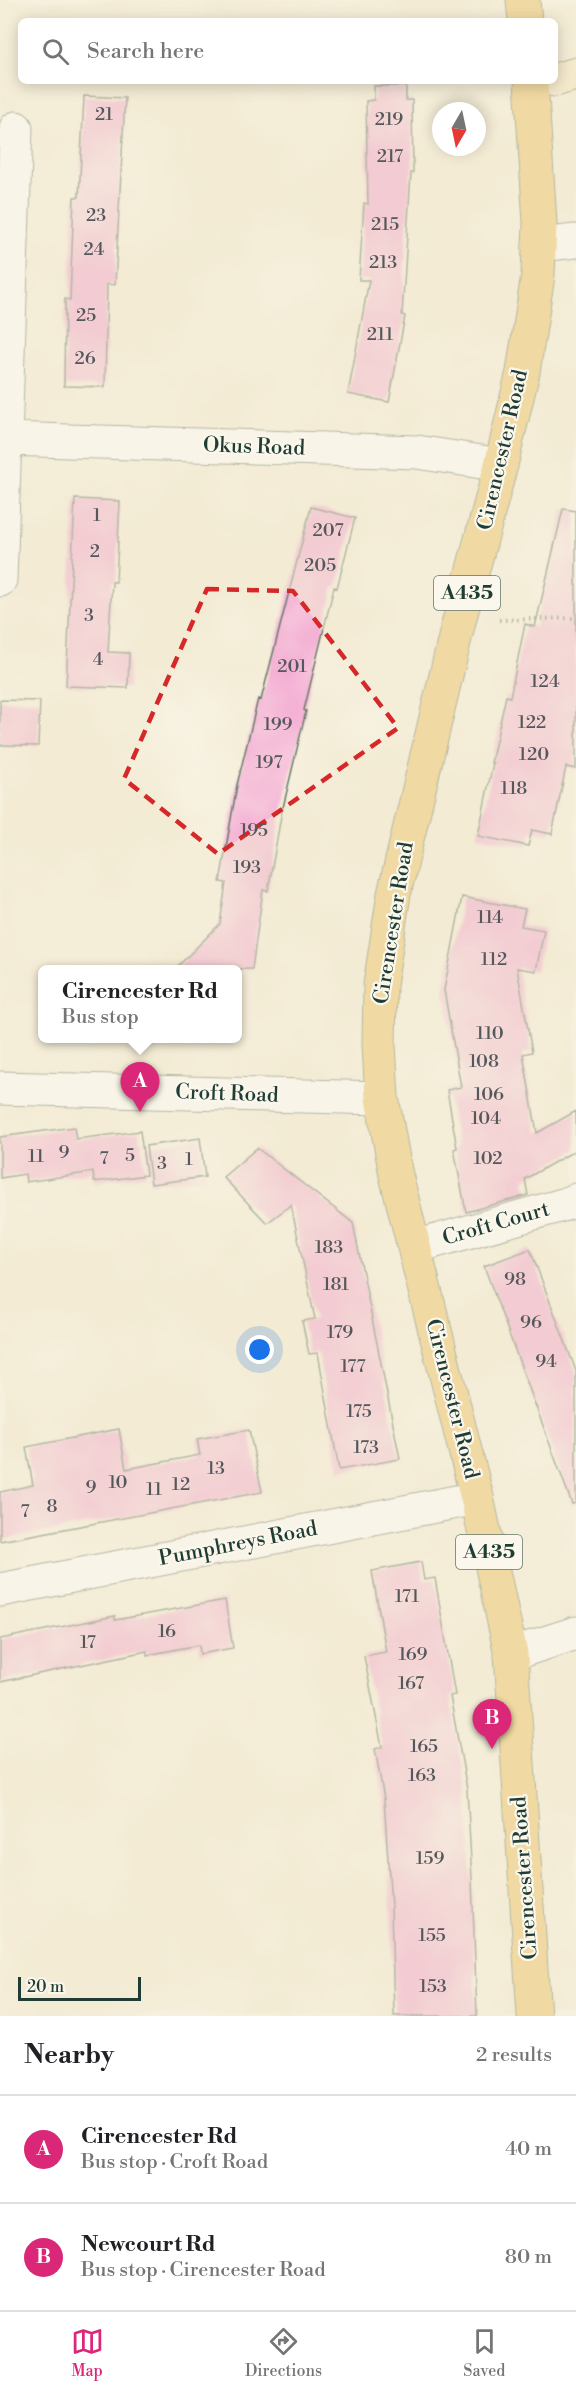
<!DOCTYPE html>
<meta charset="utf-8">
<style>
:root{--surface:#fff;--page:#f2f2f2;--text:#202124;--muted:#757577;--line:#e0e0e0;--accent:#db2777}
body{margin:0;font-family:"Libre Bodoni",serif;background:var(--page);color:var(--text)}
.compass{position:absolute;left:432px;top:102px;width:54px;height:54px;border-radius:50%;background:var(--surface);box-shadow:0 3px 15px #0003;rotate:189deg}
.scale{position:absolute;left:18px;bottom:15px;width:123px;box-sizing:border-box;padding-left:6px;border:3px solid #1f3d34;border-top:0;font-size:16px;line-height:21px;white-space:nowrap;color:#1f3d34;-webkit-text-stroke:4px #fbf7ec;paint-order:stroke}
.you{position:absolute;left:260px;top:1350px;width:21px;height:21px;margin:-15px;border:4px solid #fff;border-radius:50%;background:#1a73e8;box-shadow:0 0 0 9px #1a73e833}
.badge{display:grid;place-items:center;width:39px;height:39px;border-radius:50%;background:var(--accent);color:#fff;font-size:20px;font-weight:700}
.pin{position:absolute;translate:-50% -50px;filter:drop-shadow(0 2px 3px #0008)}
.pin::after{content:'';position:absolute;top:32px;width:21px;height:18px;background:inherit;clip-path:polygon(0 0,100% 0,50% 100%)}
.popup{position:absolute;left:38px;top:965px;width:204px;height:78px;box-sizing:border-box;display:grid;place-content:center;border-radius:9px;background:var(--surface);filter:drop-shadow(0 2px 4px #0005);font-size:20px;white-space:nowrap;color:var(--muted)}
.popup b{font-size:22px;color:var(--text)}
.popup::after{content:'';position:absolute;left:50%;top:100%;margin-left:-12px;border:12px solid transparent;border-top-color:var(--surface)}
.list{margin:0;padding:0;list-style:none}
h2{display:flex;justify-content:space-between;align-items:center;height:78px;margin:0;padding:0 24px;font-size:26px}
h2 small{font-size:20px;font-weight:400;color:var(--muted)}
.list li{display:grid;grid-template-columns:39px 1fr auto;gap:18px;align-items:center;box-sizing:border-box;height:108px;padding:0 24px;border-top:2px solid var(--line)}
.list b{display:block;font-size:22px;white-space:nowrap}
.list p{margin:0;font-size:20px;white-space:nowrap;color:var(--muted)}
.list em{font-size:20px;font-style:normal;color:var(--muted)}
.icon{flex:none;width:33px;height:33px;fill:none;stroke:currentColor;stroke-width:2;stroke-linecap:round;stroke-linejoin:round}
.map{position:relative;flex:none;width:576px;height:2016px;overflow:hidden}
.search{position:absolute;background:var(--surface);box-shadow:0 3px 15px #0003;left:18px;right:18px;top:18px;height:66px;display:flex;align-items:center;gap:15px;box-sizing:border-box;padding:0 21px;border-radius:9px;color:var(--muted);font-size:22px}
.sheet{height:294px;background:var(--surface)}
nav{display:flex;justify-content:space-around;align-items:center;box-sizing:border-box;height:84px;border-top:2px solid var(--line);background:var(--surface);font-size:16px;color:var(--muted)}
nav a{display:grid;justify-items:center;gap:3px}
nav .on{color:var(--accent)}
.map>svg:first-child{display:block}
.building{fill:#f3a4d0}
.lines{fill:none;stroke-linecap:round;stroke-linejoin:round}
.street-casing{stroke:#697a6c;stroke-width:35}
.secondary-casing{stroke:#697a6c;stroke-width:35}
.primary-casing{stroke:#697a6c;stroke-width:35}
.path{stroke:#697a6c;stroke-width:4;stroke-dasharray:1.5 4.5;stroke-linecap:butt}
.street{stroke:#fff;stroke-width:33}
.secondary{stroke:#f9e7c3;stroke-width:33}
.primary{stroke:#efc469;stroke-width:33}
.marked{fill:none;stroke:#d62828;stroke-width:4.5;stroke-dasharray:12 8;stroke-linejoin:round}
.labels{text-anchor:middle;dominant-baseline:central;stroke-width:4.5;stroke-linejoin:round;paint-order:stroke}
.number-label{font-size:18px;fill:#54575b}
.shield{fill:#fbf7ec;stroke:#61756b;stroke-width:1.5}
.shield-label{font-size:20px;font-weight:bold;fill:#1f3d34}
.street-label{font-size:21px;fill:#1f3d34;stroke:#fbf7ec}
</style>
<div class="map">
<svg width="576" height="2016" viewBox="0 0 576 2016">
<rect width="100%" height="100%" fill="#fbf7ec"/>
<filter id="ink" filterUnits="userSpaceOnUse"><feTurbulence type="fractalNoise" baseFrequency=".0167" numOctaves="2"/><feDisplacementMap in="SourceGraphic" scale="12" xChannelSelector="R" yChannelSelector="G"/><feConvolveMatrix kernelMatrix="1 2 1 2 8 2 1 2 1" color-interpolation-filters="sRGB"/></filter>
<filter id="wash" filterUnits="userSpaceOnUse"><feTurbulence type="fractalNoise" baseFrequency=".008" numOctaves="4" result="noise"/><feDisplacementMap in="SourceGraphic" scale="24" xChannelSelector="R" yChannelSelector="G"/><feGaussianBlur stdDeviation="1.35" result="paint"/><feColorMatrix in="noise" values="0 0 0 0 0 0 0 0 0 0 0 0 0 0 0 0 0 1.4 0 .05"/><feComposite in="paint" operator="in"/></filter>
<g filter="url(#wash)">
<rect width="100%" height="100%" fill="#f3ebd4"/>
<g id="blocks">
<path class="building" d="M374,86H406V100H412L413,173H411L402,315L405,316L389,402L348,394L369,280H359L364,203L368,204L366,101L374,100Z
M84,96L125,98L115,285L107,284L105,387L64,386L65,299L70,300L74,197H79Z
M75,499L120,501L116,582H112L108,652L129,653L128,688L66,686Z
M311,507L355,518L337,588L334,587L304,710L306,711L281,816L268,891L263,890L252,969H175L220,924L226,883L220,882L237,785L258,699L261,700Z
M563,509L576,511V769L566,767L552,834L532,830L528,846L478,836L493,763H491L506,696L510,697L525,624L535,627Z
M0,700L40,701L38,746L0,745Z
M462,897L525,909L521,926L544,930L536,971L517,968L532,1052L523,1054L537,1133L576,1111V1150L525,1179L528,1195L466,1212L454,1149L457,1148L447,1090L461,1087L444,990Z
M74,1127L76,1139L140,1131L146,1175L94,1182L93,1172L26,1182L25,1174L0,1178V1137Z
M200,1138L205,1177L151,1184L146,1146Z
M257,1148L353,1223L400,1459L339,1470L318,1353L309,1354L302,1321L315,1319L291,1205L267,1223L223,1177Z
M530,1249L576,1371V1503L572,1504L484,1266Z
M119,1429L126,1469L200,1455L197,1439L249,1430L262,1492L0,1541V1492L33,1485L26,1447Z
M421,1562L424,1580L435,1578L455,1695L450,1696L467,1789L472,1879L477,2016H394L391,1906L384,1799L375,1749L382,1747L364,1656L386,1652L372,1571Z
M225,1600L233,1648L200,1654L199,1645L147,1655V1651L0,1682V1639L115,1616V1620Z"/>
</g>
</g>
<g filter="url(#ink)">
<use href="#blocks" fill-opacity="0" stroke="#697a6c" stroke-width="1.5"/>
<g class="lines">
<defs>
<path id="street" d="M539,245L576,241
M6,439L417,452L501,465
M0,580L16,128
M0,1088L382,1098
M415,1247L566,1204L576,1200
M0,1590L477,1498
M511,1654L576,1633"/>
<path id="secondary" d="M555,80L576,74"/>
<path id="primary" d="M523,0L525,21
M531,81L540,223L538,275L523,372L501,465L459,621L394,894L380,985L379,1045L382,1098L396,1175L477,1498L511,1654L534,2016"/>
</defs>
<use href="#street" class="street-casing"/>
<use href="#secondary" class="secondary-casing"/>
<use href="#primary" class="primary-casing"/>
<path class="path" d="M499,620L576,618"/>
<use href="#street" class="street"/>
<use href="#secondary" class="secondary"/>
<use href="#primary" class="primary"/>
</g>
</g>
<path d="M0 0H576V2016H0ZM207,589L293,591L398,728L218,854L124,779Z" fill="#f3ebd4" fill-opacity=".55" fill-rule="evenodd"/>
<path class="marked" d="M207,589L293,591L398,728L218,854L124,779Z"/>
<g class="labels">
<g class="number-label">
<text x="104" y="114">21</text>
<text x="389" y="119">219</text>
<text x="390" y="156">217</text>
<text x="96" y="215">23</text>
<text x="385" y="224">215</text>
<text x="94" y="249">24</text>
<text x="383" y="262">213</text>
<text x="86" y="315">25</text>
<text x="380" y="334">211</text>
<text x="85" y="358">26</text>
<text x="97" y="515">1</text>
<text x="328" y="530">207</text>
<text x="95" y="551">2</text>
<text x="320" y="565">205</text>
<text x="89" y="615">3</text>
<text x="98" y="659">4</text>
<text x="292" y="666">201</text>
<text x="545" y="681">124</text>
<text x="532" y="722">122</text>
<text x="278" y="724">199</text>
<text x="534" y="754">120</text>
<text x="269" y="762">197</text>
<text x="514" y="788">118</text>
<text x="254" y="830">195</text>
<text x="247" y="867">193</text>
<text x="490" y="917">114</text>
<text x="494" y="959">112</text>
<text x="490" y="1033">110</text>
<text x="484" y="1061">108</text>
<text x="489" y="1094">106</text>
<text x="486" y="1118">104</text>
<text x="64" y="1152">9</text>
<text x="130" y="1155">5</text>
<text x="36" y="1156">11</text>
<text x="104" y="1158">7</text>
<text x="488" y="1158">102</text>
<text x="189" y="1159">1</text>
<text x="162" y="1163">3</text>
<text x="329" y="1247">183</text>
<text x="515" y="1279">98</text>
<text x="336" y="1284">181</text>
<text x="531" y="1322">96</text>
<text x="340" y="1332">179</text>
<text x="546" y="1361">94</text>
<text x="353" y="1366">177</text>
<text x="359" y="1411">175</text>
<text x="366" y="1447">173</text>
<text x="216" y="1468">13</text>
<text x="118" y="1482">10</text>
<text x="181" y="1484">12</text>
<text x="91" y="1487">9</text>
<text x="154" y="1489">11</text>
<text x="52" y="1506">8</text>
<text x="25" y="1511">7</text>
<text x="407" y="1596">171</text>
<text x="167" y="1631">16</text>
<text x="88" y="1642">17</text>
<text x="413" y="1654">169</text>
<text x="411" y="1683">167</text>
<text x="424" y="1746">165</text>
<text x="422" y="1775">163</text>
<text x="430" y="1858">159</text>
<text x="432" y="1935">155</text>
<text x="433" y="1986">153</text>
</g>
<g class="shield">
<rect x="434" y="576" width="66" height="34" rx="4.5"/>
<rect x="456" y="1535" width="66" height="34" rx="4.5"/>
</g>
<g class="shield-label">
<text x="467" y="593">A435</text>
<text x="489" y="1552">A435</text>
</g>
<g class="street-label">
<text transform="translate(254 447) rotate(2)">Okus Road</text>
<text transform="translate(503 450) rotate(-77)">Cirencester Road</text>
<text transform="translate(394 923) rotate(-81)">Cirencester Road</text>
<text transform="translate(227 1094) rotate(2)">Croft Road</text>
<text transform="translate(496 1224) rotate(-16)">Croft Court</text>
<text transform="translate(452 1399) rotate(76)">Cirencester Road</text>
<text transform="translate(238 1544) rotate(-11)">Pumphreys Road</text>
<text transform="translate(525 1878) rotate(-94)">Cirencester Road</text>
</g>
</g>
</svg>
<svg class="compass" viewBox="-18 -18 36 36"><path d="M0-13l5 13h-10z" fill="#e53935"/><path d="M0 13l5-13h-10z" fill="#757577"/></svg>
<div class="scale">20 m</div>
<div class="you"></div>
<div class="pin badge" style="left:140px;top:1112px">A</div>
<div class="popup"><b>Cirencester Rd</b>Bus stop</div>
<div class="pin badge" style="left:492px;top:1749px">B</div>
<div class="search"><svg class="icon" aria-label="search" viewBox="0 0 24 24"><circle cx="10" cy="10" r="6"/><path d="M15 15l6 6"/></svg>Search here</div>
</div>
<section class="sheet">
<h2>Nearby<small>2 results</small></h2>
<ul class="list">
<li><span class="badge">A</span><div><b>Cirencester Rd</b><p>Bus stop · Croft Road</p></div><em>40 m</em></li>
<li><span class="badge">B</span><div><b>Newcourt Rd</b><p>Bus stop · Cirencester Road</p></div><em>80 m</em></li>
</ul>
</section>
<nav>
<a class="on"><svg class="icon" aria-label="map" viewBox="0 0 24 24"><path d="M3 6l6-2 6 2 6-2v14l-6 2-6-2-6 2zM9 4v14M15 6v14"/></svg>Map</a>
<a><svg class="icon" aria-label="directions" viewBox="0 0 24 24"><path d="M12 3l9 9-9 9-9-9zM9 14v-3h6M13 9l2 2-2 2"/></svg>Directions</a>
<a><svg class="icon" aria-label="saved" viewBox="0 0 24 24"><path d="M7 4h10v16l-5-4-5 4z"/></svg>Saved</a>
</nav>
